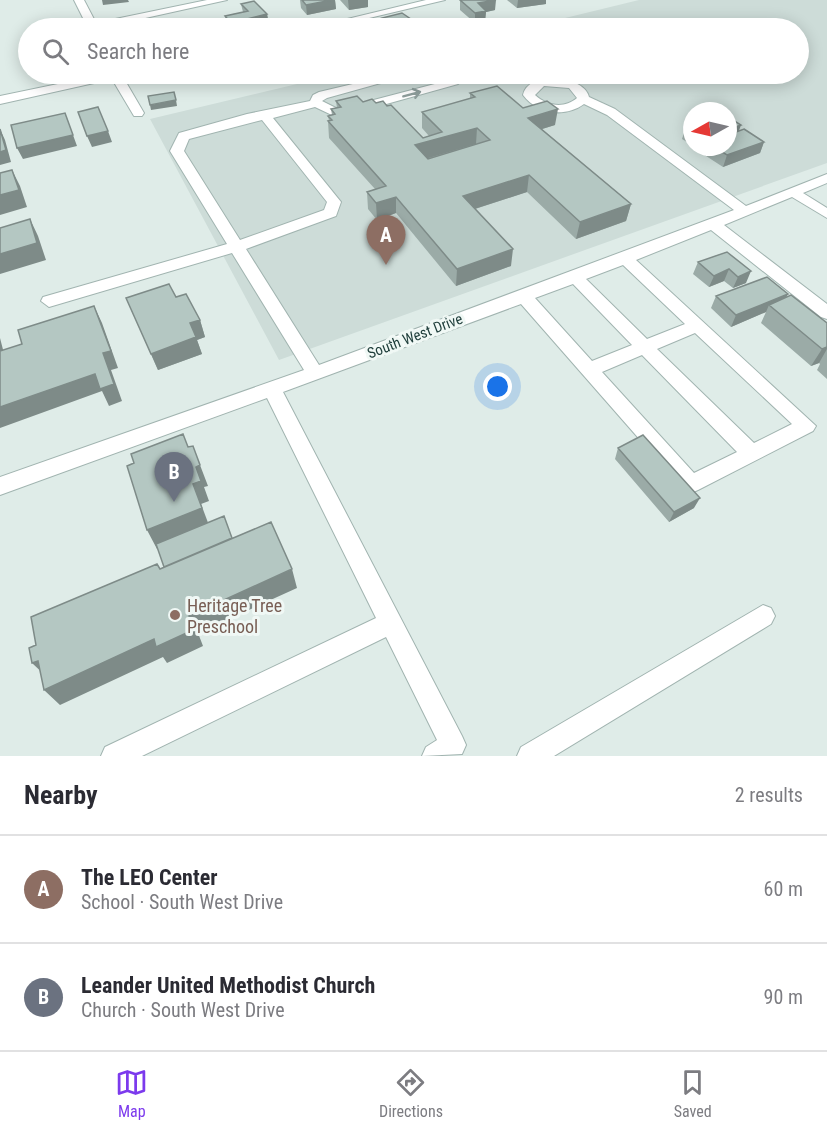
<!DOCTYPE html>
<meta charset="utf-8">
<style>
:root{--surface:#fff;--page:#f7f7f7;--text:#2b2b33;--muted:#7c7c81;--line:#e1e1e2;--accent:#7c3aed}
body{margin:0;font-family:"Roboto Condensed",sans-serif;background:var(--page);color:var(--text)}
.compass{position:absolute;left:683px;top:102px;width:54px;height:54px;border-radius:50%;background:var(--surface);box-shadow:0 3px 15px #0003;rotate:262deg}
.you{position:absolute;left:498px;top:387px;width:21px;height:21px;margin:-15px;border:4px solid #fff;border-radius:50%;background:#1a73e8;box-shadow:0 0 0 9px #1a73e833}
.badge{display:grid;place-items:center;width:39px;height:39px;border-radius:50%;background:var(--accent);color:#fff;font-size:20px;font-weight:700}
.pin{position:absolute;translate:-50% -50px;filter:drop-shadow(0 2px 3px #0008)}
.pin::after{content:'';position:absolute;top:32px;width:21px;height:18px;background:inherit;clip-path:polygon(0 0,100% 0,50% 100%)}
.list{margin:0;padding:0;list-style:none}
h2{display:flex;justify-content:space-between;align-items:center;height:78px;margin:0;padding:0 24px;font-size:26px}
h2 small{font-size:20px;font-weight:400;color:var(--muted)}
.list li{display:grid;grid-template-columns:39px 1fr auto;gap:18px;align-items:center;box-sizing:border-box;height:108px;padding:0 24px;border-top:2px solid var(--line)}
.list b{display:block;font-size:22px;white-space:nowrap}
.list p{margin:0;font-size:20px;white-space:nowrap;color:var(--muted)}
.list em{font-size:20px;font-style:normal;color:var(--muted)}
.icon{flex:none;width:33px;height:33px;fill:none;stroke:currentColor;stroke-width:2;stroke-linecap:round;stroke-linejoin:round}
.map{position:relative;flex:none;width:827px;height:756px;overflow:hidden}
.search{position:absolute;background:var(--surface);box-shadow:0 3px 15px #0003;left:18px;right:18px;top:18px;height:66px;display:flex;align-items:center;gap:15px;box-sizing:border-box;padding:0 21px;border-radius:33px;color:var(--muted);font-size:22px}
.sheet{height:294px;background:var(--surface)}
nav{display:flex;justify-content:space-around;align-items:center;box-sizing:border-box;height:84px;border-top:2px solid var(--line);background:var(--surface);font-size:16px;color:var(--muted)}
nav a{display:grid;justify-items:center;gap:3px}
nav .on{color:var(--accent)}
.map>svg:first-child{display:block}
.built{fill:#cddcd8;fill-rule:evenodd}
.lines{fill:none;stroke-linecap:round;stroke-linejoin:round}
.minor-casing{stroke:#a1b4b0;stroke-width:2}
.minor{fill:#fff;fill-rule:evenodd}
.wall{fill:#9baba7}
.shaded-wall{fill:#7e8b88}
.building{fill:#b4c7c2;stroke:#7e8b88;stroke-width:1.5;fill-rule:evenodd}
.oneway{stroke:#8e9e9c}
.education-dot{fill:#8d6e63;stroke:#f0f8f5;stroke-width:2}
.labels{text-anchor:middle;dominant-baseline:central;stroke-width:6;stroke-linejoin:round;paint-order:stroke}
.street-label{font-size:15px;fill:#1e3d3a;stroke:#f0f8f5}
.near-education-label{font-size:18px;fill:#785e54;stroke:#f0f8f5;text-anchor:start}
</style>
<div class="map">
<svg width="827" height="756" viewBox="0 0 827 756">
<rect width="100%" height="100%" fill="#dfece8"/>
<path class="built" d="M639,0H827V163L279,360L150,119L339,74H798V28H524ZM692,111H728V147H692Z"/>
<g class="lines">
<defs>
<path id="minor" d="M74,0H84L96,23L207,0H227L100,28H88Z
M426,0H445L327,28H310Z
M106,74H125L123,77L144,113L142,116H134L112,79L0,104V96Z
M395,74H413L327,98L322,101L336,108L347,107L450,80L451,74H461L464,79L458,84L347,115L334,116L315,107L273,118L341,202L336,216L246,249L319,365L734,210L607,115L584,104C565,118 537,114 523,95C528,70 584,75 589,97L615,109L746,206L827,174V183L803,193L827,208V218L792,197L724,225L827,304V319L821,317L711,230L636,260L816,426L813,431L698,490L691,493L684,490L521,304L283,392L462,736L466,745L462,754L422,756L426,747L437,740L386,637L142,756H101L105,747L376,618L267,398L0,495V477L304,370L232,253L49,307L41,301L43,297L227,244L170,151L179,133L247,114L310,101L313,95L319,92ZM544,86L569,88L577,98C564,109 547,106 535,95ZM262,120L327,202L324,210L240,240L184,151L189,139ZM623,265L685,324L647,339L586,279ZM573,284L632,345L592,361L535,298ZM695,333L792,424L754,443L657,349ZM642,355L737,452L694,473L602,372Z
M763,605L771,608L775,616L771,624L554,756H517L521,747Z"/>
</defs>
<use href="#minor" class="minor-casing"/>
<use href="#minor" class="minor"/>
</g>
<path class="wall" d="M300,0H335L336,9L307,15L301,8Z
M340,0H368V7L349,10Z
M460,0L495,10L486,12L485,21L475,23L460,10Z
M507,0H546V4L517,8Z
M241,4L267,14L269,25L253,28H229L227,26L225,16L243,12Z
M382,18L421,26V28H383Z
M470,93L523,108L555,125L542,129L631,204L626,221L576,239L527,192L475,209L511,266L456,286L396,213L377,220L368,209L367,192L375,189L329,138L328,121H329L328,116L332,115L331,109L337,108L336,101L363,102L376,103L423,138L429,136L422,128V112L470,99Z
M692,125V145L682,139L686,127Z
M739,131L764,142L760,153L723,167L703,154L706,148L699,150L694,147H728Z
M727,252L746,283L733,288L724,281L709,287L693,274L698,262Z
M716,296L786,297L827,323V379L817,370L820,364L819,363L811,366L761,323L766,312L731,327L711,308Z
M126,298L200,320L205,337L197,340L202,354L158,370Z
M618,448L694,508L669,522L615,459Z"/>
<path class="shaded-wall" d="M102,0H128L129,2L103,5Z
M332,0H335L336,9L307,15L306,5Z
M348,0H368V7L349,10Z
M496,0L495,10L486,12L485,21L475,23V13L478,3Z
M518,0H546V4L517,8Z
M267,14L269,25L253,28H232L231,23Z
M176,100L177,106L151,110L150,105Z
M558,109L555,125L526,134L528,118Z
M65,113L77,146L23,159L17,148Z
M741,125L737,136L728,140V130Z
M477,128L476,144L415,162V145Z
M0,129L5,140L11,162L0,165Z
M108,131L112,142L92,147L87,136Z
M764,142L760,153L723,167L727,155Z
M12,170L20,186L27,207L0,215V195Z
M529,175L527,192L462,213L463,196Z
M396,197V213L377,220L376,203Z
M631,204L626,221L576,239L580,222Z
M30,219L38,236L46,260L0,274V254Z
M513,249L511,266L456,286L457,269Z
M729,269L724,281L709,287L714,276Z
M751,271L746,283L733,288L738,277Z
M788,294L782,306L769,305L766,312L731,327L736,315Z
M94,306L102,323L118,368L111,370L122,401L109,406L102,391L0,428V407L103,353Z
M200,320L205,337L197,340L202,354L158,370L151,354L190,323Z
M0,338L8,369L0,357Z
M827,347V349L819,363L811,366L822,349Z
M200,465L208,486L204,487L209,501L201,504L210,528L157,549L147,530L196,467Z
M700,498L694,508L669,522L674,512Z
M292,569L297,588L198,633L203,646L167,663L163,657L60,705L44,690L189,616Z
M38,661L49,679L32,663Z"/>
<path class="building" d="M302,0H332L306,5Z
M460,0H496L478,3L486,11L475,13Z
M254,1L267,14L231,23L225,16L248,11L241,4Z
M402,13L421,26L412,28H396L382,18Z
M207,20L213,27L205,28H179L177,26Z
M568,22L578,28H542Z
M152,26L153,28H142Z
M497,86L523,108L547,101L558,109L528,118L631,204L580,222L529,175L463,196L513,249L457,269L396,197L376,203L367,192L386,186L328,121L332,120L328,116L335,114L331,109L341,107L336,101L357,96L363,102L372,99L376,103L383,101L387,106L391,105L423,138L442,132L422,112L475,97L470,93ZM477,128L490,140L428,159L415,145Z
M174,92L176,100L150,105L148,96Z
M98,107L108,131L87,136L78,112Z
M65,113L73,135L17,148L11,125Z
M728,117L741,125L728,130Z
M692,125V132L686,127Z
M0,129L6,150L0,152Z
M744,129L764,142L727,155L714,147H728V135Z
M12,170L19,190L0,195V173Z
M30,219L37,243L0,254V228Z
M727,252L751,271L738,277L729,269L714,276L698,262Z
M767,277L788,294L736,315L716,296Z
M169,284L176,297L186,294L200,320L190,323L196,337L151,354L126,298Z
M791,295L827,323V347L822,349L769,305Z
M94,306L111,351L103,353L114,384L100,389L95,374L0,407V351L22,344L18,330Z
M183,434L188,447L193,446L200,465L196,467L201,481L193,484L202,508L147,530L127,466L134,463L131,454Z
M643,435L700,498L674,512L618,448Z
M224,516L232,538L164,567L156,544Z
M271,522L292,569L189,616L193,630L156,647L154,639L44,690L38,661L32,663L29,648L36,645L31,617L157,564L160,569Z"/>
<defs><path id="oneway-shaft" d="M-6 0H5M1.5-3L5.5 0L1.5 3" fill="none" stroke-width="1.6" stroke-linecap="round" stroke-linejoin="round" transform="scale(1.5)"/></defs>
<use class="oneway" href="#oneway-shaft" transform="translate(412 94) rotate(-15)"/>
<circle class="education-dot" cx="175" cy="615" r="6"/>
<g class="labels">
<g class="street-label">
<text transform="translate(415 336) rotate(-21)">South West Drive</text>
</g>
<g class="near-education-label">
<text x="187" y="605">Heritage Tree<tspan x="187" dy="21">Preschool</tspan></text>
</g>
</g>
</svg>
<svg class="compass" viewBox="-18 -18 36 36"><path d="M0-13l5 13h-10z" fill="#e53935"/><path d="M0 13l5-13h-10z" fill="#7c7c81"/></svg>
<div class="you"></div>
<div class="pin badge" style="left:386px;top:265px;background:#8d6e63">A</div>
<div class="pin badge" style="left:174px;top:502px;background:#6b7280">B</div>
<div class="search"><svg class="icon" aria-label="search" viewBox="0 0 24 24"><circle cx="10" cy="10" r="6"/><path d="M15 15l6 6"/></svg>Search here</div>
</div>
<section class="sheet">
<h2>Nearby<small>2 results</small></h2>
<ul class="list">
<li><span class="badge" style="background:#8d6e63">A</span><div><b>The LEO Center</b><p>School · South West Drive</p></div><em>60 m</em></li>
<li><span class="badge" style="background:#6b7280">B</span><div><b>Leander United Methodist Church</b><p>Church · South West Drive</p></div><em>90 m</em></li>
</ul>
</section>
<nav>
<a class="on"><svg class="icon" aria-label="map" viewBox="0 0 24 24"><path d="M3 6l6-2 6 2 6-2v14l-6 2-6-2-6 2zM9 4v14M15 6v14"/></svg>Map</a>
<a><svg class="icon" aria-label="directions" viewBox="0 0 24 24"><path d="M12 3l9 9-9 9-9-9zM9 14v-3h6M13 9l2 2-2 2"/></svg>Directions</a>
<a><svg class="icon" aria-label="saved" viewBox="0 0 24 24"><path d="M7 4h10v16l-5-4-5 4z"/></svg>Saved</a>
</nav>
